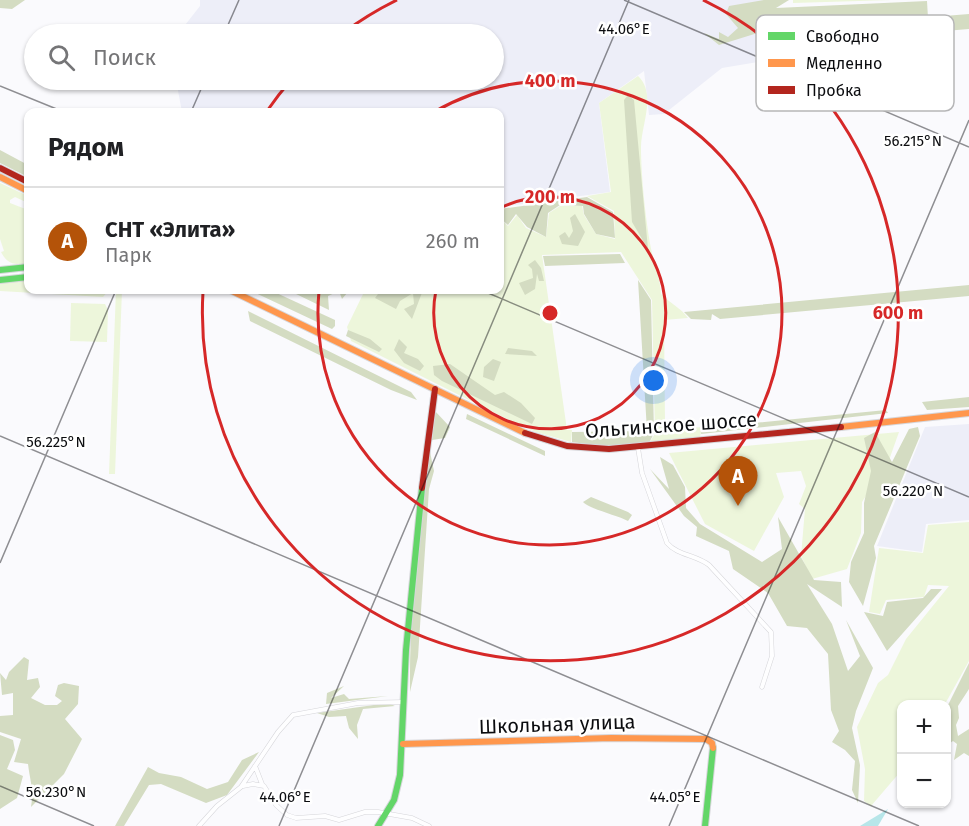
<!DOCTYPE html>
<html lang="ru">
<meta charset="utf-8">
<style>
:root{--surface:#fff;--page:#f6f6f6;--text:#202124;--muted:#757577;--line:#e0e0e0;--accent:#b45309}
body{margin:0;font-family:"Fira Sans",sans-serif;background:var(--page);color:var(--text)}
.controls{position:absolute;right:18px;bottom:18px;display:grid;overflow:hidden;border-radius:12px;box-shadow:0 2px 4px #0004}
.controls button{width:54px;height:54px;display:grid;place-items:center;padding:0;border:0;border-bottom:2px solid var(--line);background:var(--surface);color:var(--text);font:30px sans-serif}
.you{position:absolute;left:654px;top:381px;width:21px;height:21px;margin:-15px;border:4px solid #fff;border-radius:50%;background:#1a73e8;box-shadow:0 0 0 9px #1a73e833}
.badge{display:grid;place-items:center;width:39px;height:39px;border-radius:50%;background:var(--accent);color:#fff;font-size:20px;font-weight:700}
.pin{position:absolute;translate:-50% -50px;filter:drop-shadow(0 2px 3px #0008)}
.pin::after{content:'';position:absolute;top:32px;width:21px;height:18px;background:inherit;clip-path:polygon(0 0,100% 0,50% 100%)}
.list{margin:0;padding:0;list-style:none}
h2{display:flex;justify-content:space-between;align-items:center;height:78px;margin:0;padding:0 24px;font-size:26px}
h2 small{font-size:20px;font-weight:400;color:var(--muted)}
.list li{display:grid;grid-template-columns:39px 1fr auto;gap:18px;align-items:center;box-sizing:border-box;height:108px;padding:0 24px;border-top:2px solid var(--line)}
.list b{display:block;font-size:22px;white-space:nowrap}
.list p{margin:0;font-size:20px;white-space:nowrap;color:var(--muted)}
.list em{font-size:20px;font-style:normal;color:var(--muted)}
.icon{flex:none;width:33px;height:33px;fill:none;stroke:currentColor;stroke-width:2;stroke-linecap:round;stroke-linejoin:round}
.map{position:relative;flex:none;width:969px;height:826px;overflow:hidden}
.search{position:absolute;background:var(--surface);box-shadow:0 2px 4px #0004;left:24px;top:24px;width:480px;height:66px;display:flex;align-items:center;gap:15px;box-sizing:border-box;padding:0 21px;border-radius:33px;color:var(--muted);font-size:22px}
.panel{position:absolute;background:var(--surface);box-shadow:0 2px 4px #0004;left:24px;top:108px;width:480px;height:186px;border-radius:12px}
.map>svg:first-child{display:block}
.built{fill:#edeef8}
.green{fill:#edf6db}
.forest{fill:#d4dcc2}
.water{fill:#b7e6e9}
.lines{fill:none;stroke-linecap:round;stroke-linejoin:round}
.street-casing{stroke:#d6d6da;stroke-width:5}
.fast-casing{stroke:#d6d6da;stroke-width:8}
.slow-casing{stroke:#d6d6da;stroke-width:8}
.jam-casing{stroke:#d6d6da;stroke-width:8}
.street{stroke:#fefeff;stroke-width:4}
.fast{stroke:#63d668;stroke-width:6}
.slow{stroke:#ff974d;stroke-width:6}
.jam{stroke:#b3261e;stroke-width:6}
.ticks{fill:none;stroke:#0b0c0f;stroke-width:1.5;stroke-opacity:0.45}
.ring{fill:none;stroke:#d62828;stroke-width:3}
.labels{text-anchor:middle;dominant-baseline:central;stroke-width:5;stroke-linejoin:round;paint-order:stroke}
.street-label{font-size:20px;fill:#0b0c0f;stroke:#fff}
.key{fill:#fff;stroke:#b6b6b7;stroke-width:1.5}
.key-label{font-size:16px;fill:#0b0c0f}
.ticks-label{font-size:15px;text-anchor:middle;fill:#0b0c0f;stroke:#fff;stroke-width:5;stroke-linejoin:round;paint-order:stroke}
.centre{fill:#d62828;stroke:#fff;stroke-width:3}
.ring-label{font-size:18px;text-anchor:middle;font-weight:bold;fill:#d62828;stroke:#fff;stroke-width:5;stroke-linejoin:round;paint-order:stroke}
</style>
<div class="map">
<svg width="969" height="826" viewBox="0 0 969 826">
<rect width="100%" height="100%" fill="#fafafd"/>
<path class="built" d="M200,0H765L770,60L722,68L664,114L649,115L644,71L599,103L610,192L500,207V112H182L176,80H494V34H178L200,6Z
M969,424V520L926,524L922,552L877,546L925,427Z"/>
<path class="green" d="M793,0H892L793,3Z
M638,76C657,94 641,125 641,147C641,176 646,225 652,253C656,267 660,279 661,294C670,303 681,308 688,318L664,320L665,422L677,429L702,427L700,437L649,443L655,434L652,300L621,252L542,255L567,430H572L571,442L536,432L507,419L351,341L347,327L365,290H500V218L508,226L517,215L526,228L546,237L549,213L560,206H582L584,215L596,234L615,239L614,211L587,196L611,192L599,103Z
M0,183L28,196V203L15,197L10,200V203L28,210V264C14,265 7,264 1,252L4,251L0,239Z
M28,278V290H109L103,297L0,291V281Z
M116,290H122L115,474H109Z
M71,303L105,304L108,310L107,342L70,341Z
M899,432L888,463L862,502L861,533L847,569L812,579L801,556L805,509L799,504L806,486L801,471L776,473L784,497L754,551L705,524L669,453Z
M969,522V661L945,704H902L901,771L871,806L864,801L865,769L857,727L878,683L888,675L906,639L949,586L928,585L924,597L886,600L880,614L869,612L879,548L923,553L928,525Z"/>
<path class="forest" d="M0,0H25L12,9L0,8Z
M764,0H789L776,8L927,1L928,18L829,26L777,27L719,45L704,33L719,39V32L728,37L738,28L726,14L729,6Z
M969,14V29L933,32L932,17Z
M628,95L634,100L648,249L632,222L624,100Z
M0,150L28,165V177L0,163Z
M587,197L613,212L615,238L596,234L584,214L583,206L560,205L548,213L546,237L527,227L516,214L508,225L500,218V209Z
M575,214L585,232L578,246L562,244L559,236L565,232L569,238L573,231L570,218Z
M620,254L625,263L545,266L543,256Z
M535,260L541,268L544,281H539L537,274L535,289L525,295L519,283L533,278L532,269L528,265Z
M638,280L651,300L654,433L649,443L607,447L572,442V432L647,431Z
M969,285V296L720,319L712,314L711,320L691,319L684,312Z
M249,290H270L335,320V326L332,329Z
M295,290H348V292L342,299L339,291L328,296L329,310L294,293Z
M381,290H423L412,319L404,309L414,304L413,293L400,301L396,309L375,298Z
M248,311L411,392L417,400L391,390L250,321Z
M348,330L370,339L382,349L379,352L346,336Z
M399,339L407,347L404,353L418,359L424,366L420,371L404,363L394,350Z
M508,348L532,351L537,356L505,354Z
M493,359L501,362L494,381L483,377L484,367Z
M450,364L495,395L504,392L521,403L535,418L532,424L442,381L434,375L433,366Z
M969,397V407L927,410L922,402Z
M886,410L888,413L701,434L702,428Z
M435,411L450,427L445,438L432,440Z
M467,414L545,451V456L466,419Z
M918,427L920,436L874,546L876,558L863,606L849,582L851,562L864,533V503L871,471L864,438L875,432L892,462L909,429Z
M430,452L434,471L429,489L418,657L410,692C409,612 419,531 430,452Z
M660,457L673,465L685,487L686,508L700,524L762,562L782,549L778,517L814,580L841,582L842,607L807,584L832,624L848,671L860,656L846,620L873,668L856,711L852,728L860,765L858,803L852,790L855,761L845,750L832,742L839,731L831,710L828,654L807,628L787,626L768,593L733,569L729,551L696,536L697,527L684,516L650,469L669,489Z
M591,497L628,512L632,515L628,521C617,515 589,509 583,502Z
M931,589H942L887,651L864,612L883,616L887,602L923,598Z
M24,657L29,660L27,680L38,678L40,687L31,698L45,705H57L62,701L55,696L58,685L64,683L79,686L78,704L65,719L82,739L64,774L31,807C34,789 30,781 28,764L14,762L21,739L0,732V716L13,715V693L2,695L0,673L6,680L9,672Z
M969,663V689L958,706L959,718L956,725L958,736L969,729V756L964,753L954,760L957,744L953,741L947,745V707Z
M344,686L331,698L344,694L349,699L388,696L326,704L327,693Z
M388,703L395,706L363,709L357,725L358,739L349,728L346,716L329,717L317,713Z
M0,735L13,740L15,750L7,769L23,776L17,798L0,809Z
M259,752L227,795L206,803L161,784L149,785L124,826H115L148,767L159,773L181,777L207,789L228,782L242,760Z"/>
<path class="water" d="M888,809L878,826H860Z"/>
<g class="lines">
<defs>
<path id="street" d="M638,448L642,473L667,543C677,555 696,555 709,565L771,632L772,656L762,687
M255,766L262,784
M243,786L253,784L264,786L276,805L287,815L296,818L325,816L339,820L365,812H378L412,818L429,826
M199,826L217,806L241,787L278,732L293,715L358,703L404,702"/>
<path id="fast" d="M0,270L28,267
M0,280L28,277
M378,826L394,800L400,775L406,650L422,488
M705,826L713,748"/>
<path id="slow" d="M0,177L28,191
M230,290L525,433
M841,427L969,413
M403,744L611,738L706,739L712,743L713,748"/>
<path id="jam" d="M0,168L28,182
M525,433L567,446L609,449L841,427
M422,488L435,389"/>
</defs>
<use href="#street" class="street-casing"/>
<use href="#fast" class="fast-casing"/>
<use href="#slow" class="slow-casing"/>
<use href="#jam" class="jam-casing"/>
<use href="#street" class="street"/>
<use href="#fast" class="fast"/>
<use href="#slow" class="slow"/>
<use href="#jam" class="jam"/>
</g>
<path class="ticks" d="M624,0L969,147M224,34L239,0M0,86L64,112M191,112L205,80M481,290L969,497M0,436L919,826M0,563L116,290M0,786L94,826M279,826L629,0M669,826L969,120"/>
<g class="ring">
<path d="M500 208A116 116 0 1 1 436 290"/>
<path d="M434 112A232 232 0 1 1 319 291"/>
<path d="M267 111A348 348 0 0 1 291 80M343 33A348 348 0 0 1 397 0M703 0A348 348 0 1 1 203 292"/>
</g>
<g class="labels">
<g class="street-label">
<text transform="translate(671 425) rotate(-4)">Ольгинское шоссе</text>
<text transform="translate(557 724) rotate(-2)">Школьная улица</text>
</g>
</g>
<rect x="756" y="15" width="198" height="96" rx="9" class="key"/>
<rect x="768" y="32" width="27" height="8" fill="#63d668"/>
<rect x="768" y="59" width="27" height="8" fill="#ff974d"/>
<rect x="768" y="86" width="27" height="8" fill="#b3261e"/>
<g class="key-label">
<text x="806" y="42">Свободно</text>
<text x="806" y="69">Медленно</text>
<text x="806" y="96">Пробка</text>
</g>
<g class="ticks-label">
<text x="624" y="34">44.06°E</text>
<text x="913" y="146">56.215°N</text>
<text x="56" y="447">56.225°N</text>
<text x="913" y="496">56.220°N</text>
<text x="56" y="797">56.230°N</text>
<text x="285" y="802">44.06°E</text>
<text x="675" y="802">44.05°E</text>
</g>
<circle cx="550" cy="313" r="9" class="centre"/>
<g class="ring-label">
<text x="550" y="87">400 m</text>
<text x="550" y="203">200 m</text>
<text x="898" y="319">600 m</text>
</g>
</svg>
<div class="controls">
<button>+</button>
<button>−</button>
</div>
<div class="you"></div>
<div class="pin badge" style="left:738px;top:506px">A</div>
<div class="search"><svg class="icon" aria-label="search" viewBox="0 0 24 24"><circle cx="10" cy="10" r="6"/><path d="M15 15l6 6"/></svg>Поиск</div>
<section class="panel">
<h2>Рядом<small></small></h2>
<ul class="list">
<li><span class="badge">A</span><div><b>СНТ «Элита»</b><p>Парк</p></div><em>260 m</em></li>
</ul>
</section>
</div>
